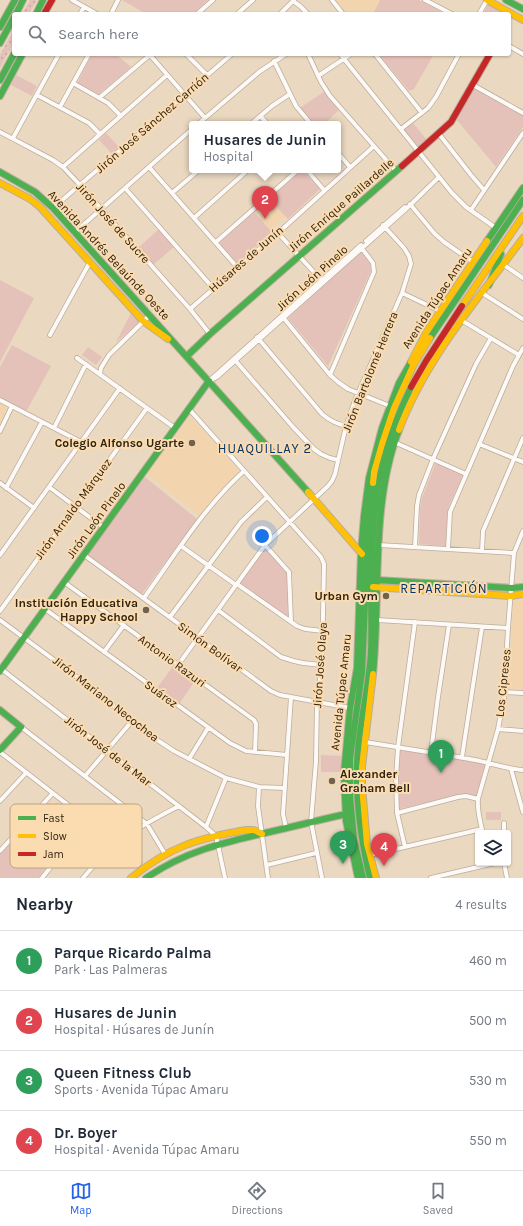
<!DOCTYPE html>
<meta charset="utf-8">
<style>
:root{--surface:#fff;--page:#f2f2f3;--text:#1f2937;--muted:#747a83;--line:#e0e1e3;--accent:#2563eb}
body{margin:0;font-family:Karla,sans-serif;background:var(--page);color:var(--text)}
.controls{position:absolute;right:12px;bottom:12px;display:grid;overflow:hidden;border-radius:4px;box-shadow:0 1px 3px #0004}
.controls button{width:36px;height:36px;display:grid;place-items:center;padding:0;border:0;border-bottom:1px solid var(--line);background:var(--surface);color:var(--text);font:20px sans-serif}
.you{position:absolute;left:262px;top:536px;width:14px;height:14px;margin:-10px;border:3px solid #fff;border-radius:50%;background:#1a73e8;box-shadow:0 0 0 6px #1a73e833}
.badge{display:grid;place-items:center;width:26px;height:26px;border-radius:50%;background:var(--accent);color:#fff;font-size:13px;font-weight:700}
.pin{position:absolute;translate:-50% -33px;filter:drop-shadow(0 1px 2px #0008)}
.pin::after{content:'';position:absolute;top:21px;width:14px;height:12px;background:inherit;clip-path:polygon(0 0,100% 0,50% 100%)}
.popup{position:absolute;left:189px;top:121px;width:152px;height:52px;box-sizing:border-box;display:grid;place-content:center;border-radius:4px;background:var(--surface);filter:drop-shadow(0 1px 3px #0005);font-size:13px;white-space:nowrap;color:var(--muted)}
.popup b{font-size:15px;color:var(--text)}
.popup::after{content:'';position:absolute;left:50%;top:100%;margin-left:-8px;border:8px solid transparent;border-top-color:var(--surface)}
.list{margin:0;padding:0;list-style:none}
h2{display:flex;justify-content:space-between;align-items:center;height:52px;margin:0;padding:0 16px;font-size:17px}
h2 small{font-size:13px;font-weight:400;color:var(--muted)}
.list li{display:grid;grid-template-columns:26px 1fr auto;gap:12px;align-items:center;box-sizing:border-box;height:60px;padding:0 16px;border-top:1px solid var(--line)}
.list b{display:block;font-size:15px;white-space:nowrap}
.list p{margin:0;font-size:13px;white-space:nowrap;color:var(--muted)}
.list em{font-size:13px;font-style:normal;color:var(--muted)}
.icon{flex:none;width:22px;height:22px;fill:none;stroke:currentColor;stroke-width:2;stroke-linecap:round;stroke-linejoin:round}
.map{position:relative;flex:none;width:523px;height:878px;overflow:hidden}
.search{position:absolute;background:var(--surface);box-shadow:0 1px 3px #0004;left:12px;right:12px;top:12px;height:44px;display:flex;align-items:center;gap:10px;box-sizing:border-box;padding:0 14px;border-radius:4px;color:var(--muted);font-size:15px}
.sheet{height:292px;background:var(--surface)}
nav{display:flex;justify-content:space-around;align-items:center;box-sizing:border-box;height:56px;border-top:1px solid var(--line);background:var(--surface);font-size:11px;color:var(--muted)}
nav a{display:grid;justify-items:center;gap:2px}
nav .on{color:var(--accent)}
.map>svg:first-child{display:block}
.built{fill:#f2d5af}
.grass{fill:url(#grass-dots)}
.park{fill:#e5c2b9}
.lines{fill:none;stroke-linecap:round;stroke-linejoin:round}
.street-casing{stroke:#bbad9b;stroke-width:5.5}
.fast-casing{stroke:#bbad9b;stroke-width:8}
.slow-casing{stroke:#bbad9b;stroke-width:8}
.jam-casing{stroke:#bbad9b;stroke-width:8}
.street{stroke:#fcf9f6;stroke-width:4}
.fast{stroke:#4caf50;stroke-width:6}
.slow{stroke:#ffc107;stroke-width:6}
.jam{stroke:#c62828;stroke-width:6}
.poi-dot{fill:#70624f;stroke:#fbdbb0;stroke-width:1.5}
.labels{text-anchor:middle;dominant-baseline:central;stroke-width:4;stroke-linejoin:round;paint-order:stroke}
.street-label{font-size:12px;fill:#2f2312;stroke:#fbdbb0}
.poi-label{font-size:12px;font-weight:bold;fill:#2f2312;stroke:#fbdbb0;text-anchor:end}
.neighbourhood-label{font-size:13px;letter-spacing:1px;fill:#053567;stroke:#fbdbb0}
.key{fill:#fbdbb0;stroke:#bea481;stroke-width:1}
.key-label{font-size:11px;fill:#2f2312}
</style>
<div class="map">
<svg width="523" height="878" viewBox="0 0 523 878">
<defs>
<pattern id="grass-dots" width="8" height="8" patternUnits="userSpaceOnUse"><rect width="8" height="8" fill="#e5c2b9"/><path d="M2 2h.1M6 6h.1" fill="none" stroke="#c5a69e" stroke-width="1.8" stroke-linecap="round"/></pattern>
</defs>
<rect width="100%" height="100%" fill="#ead8c1"/>
<path class="built" d="M336,0H380L373,14H348Z
M271,201L286,216L271,230L257,214Z
M0,402L10,407L0,426Z
M189,415L240,471L225,485L199,516L147,474Z
M514,599H523V690L507,689Z
M45,809L72,834L48,861L21,835Z"/>
<path class="grass" d="M30,0H37L29,14H22Z
M14,29V42L0,68V55Z"/>
<path class="park" d="M122,0H208L193,14H146Z
M380,0H419L445,14H373Z
M489,2L509,14H483Z
M92,54H116L131,67L99,94L77,83Z
M379,54H434L414,89L409,91Z
M16,75L37,86L32,96L11,85Z
M473,88L523,113V127L496,167L457,120Z
M325,91L339,110L324,124H313L300,108Z
M413,123L427,140L418,147L404,130Z
M106,133L119,147L112,154L99,140Z
M302,170L320,189L288,219L269,199Z
M254,212L272,232L237,264L219,244L220,242Z
M159,229L174,247L153,265L138,248Z
M361,252L370,264L371,271L328,366L288,318Z
M0,280L34,298L0,362Z
M131,313L141,321L116,342Z
M12,345L51,366L26,412L0,398V367Z
M88,347L102,357L96,365L82,355Z
M436,462L463,475L449,506L447,515L446,546L419,544L420,509L422,498Z
M145,477L197,519L142,594L87,554Z
M265,548L286,571L288,575L289,618L239,583Z
M174,665L195,681L179,704L157,688Z
M400,750L486,763L477,796L458,795L399,809L398,782Z
M321,755L341,756V772H321Z
M486,812H501V820H486Z
M18,835L49,864L38,878H0V854Z"/>
<g class="lines">
<defs>
<path id="street" d="M72,0L97,14
M332,0L343,14
M425,0L452,14
M293,1L300,6L308,14
M80,14L84,7
M111,14L118,0
M197,14L213,0
M237,14L253,0
M280,14L294,0
M479,14L487,0
M509,46L523,54
M186,54L207,75
M308,54L321,82L330,96L396,171
M340,54L452,193L466,207L496,228
M375,54L422,113
M150,55L205,118
M274,61L296,106L311,124
M318,76L351,54
M73,83L108,103L121,116
M473,85L523,113
M37,95L89,123L100,134
M99,98L151,54
M60,107L89,54
M260,116L268,124
M198,124L259,72L286,54
M251,124L272,106L290,94
M401,129L428,108L436,97L459,54
M0,132L53,160L63,167L80,185L190,309L210,334
M439,134L471,175L484,190
M13,138L59,54
M338,153L350,167
M63,167L167,75
M149,167L237,267
M307,170L324,190
M125,188L213,288
M172,193L199,170
M410,204L434,233L444,242L473,262
M53,208L232,54
M471,210L523,133
M194,218L248,170
M74,233L192,129
M278,233L322,281
M366,241L405,207
M216,242L298,170
M504,265L523,278
M402,293L440,311
M482,293L523,319
M190,309L278,233L374,146
M282,316L330,375L338,382L348,389L390,406
M461,320L519,355
M50,335L90,262
M257,337L322,414C329,420 336,424 346,426
M77,358L175,428
M234,359L293,427L314,449L321,454L330,458L338,460
M100,374L101,368L109,355L150,315
M330,375L374,272L373,263L360,246
M209,381L217,377L405,210L439,177
M209,381L361,245
M0,400L81,442
M189,409L321,557L324,564L322,665L317,701L316,761L311,822L322,878
M54,428L86,364
M0,431L12,406
M394,442L466,474
M479,444L523,462
M0,483L34,508
M49,487L103,527
M6,488L42,422
M265,545L289,572L291,621
M379,545L514,553
M181,546L236,585
M415,547L417,506L419,495L433,459L476,364L491,338
M448,549L450,512L513,366L523,348
M482,551L483,531L523,438
M0,555L120,388
M84,555L271,691L280,695L291,697L350,708
M64,582L254,720L256,724L255,752
M237,584L297,626L305,629L323,631
M144,598C175,555 204,507 244,471
M45,609L230,743L246,751L287,755
M218,610L281,657L294,661L303,663L322,665
M0,611L147,408
M170,617L241,522L267,497
M0,620L96,691L142,730L174,751L226,778L259,787L285,788
M377,620L508,628
M104,652L124,625
M178,665L265,545L328,486L332,481L335,474L346,426L356,398L402,293L411,264L409,256L404,248L383,225
M0,668L206,827L216,836L225,878
M504,692L523,693
M21,727L147,824L165,854
M498,729L523,731
M365,742C402,748 438,753 475,760C491,763 507,769 523,770
M0,752L117,843
M431,752L438,697L449,625
M462,757L482,627
M189,759L208,728
M511,769L523,812
M85,776L132,721
M259,787L258,806L268,878
M0,801L26,773
M397,813L458,797L466,796L478,799
M504,823V833
M206,827L226,778
M286,828L283,814L291,697
M483,833C480,822 477,810 478,799L498,729L504,698L508,628L514,553L523,531
M405,847L397,813L396,778L398,747L415,622
M0,851L53,793
M370,855L482,829
M504,863L507,878
M267,865L316,853
M42,878L69,844L90,822
M83,878C93,866 105,853 117,843C136,828 158,817 179,806
M431,878L495,863"/>
<path id="fast" d="M506,0L523,9
M16,14L23,0
M36,14L43,0
M0,27L15,0
M0,43L14,17
M20,58L21,54
M0,80L14,54
M0,96L22,55
M0,172L35,192L53,208L308,492
M487,241L523,188
M489,285L501,254
M430,338L523,200
M187,356L210,334L402,166
M377,580L512,588L523,587
M0,671L209,381
M373,674C381,595 370,505 399,430
M0,710L21,727L0,750
M146,878C184,852 221,843 265,833C292,827 319,820 346,814
M358,878L346,821L344,773L350,708L357,668L361,552L364,516L369,478L382,428L399,383L411,362
M363,878L354,840L350,797V758L362,672L369,509L373,483
M370,878C360,835 354,793 358,749C361,717 369,685 371,653C372,632 371,611 371,590C372,544 373,495 386,451C392,429 401,408 411,387"/>
<path id="slow" d="M487,0L523,20
M0,183L30,199L40,207L143,321L168,339
M462,306L523,216
M411,362L427,331L487,241
M399,430C426,358 478,299 523,238
M373,483L374,472L382,444L394,408L413,366L430,338
M308,492L362,554
M373,587L511,596L523,594
M373,674L362,767V786L367,844L376,878
M131,878C169,847 198,838 246,830H254L262,834"/>
<path id="jam" d="M44,14L52,0
M402,166L451,122L490,54
M411,387L426,361L462,306"/>
</defs>
<use href="#street" class="street-casing"/>
<use href="#fast" class="fast-casing"/>
<use href="#slow" class="slow-casing"/>
<use href="#jam" class="jam-casing"/>
<use href="#street" class="street"/>
<use href="#fast" class="fast"/>
<use href="#slow" class="slow"/>
<use href="#jam" class="jam"/>
</g>
<g class="poi-dot">
<circle cx="192" cy="443" r="4"/>
<circle cx="386" cy="596" r="4"/>
<circle cx="146" cy="610" r="4"/>
<circle cx="332" cy="781" r="4"/>
</g>
<g class="labels">
<g class="street-label">
<text transform="translate(152 123) rotate(-41)">Jirón José Sánchez Carrión</text>
<text transform="translate(341 205) rotate(-41)">Jirón Enrique Paillardelle</text>
<text transform="translate(113 223) rotate(48)">Jirón José de Sucre</text>
<text transform="translate(109 255) rotate(47)">Avenida Andrés Belaúnde Oeste</text>
<text transform="translate(246 259) rotate(-41)">Húsares de Junín</text>
<text transform="translate(312 278) rotate(-42)">Jirón León Pinelo</text>
<text transform="translate(437 298) rotate(-57)">Avenida Túpac Amaru</text>
<text transform="translate(370 372) rotate(-68)">Jirón Bartolomé Herrera</text>
<text transform="translate(73 509) rotate(-54)">Jirón Arnaldo Márquez</text>
<text transform="translate(96 520) rotate(-54)">Jirón León Pinelo</text>
<text transform="translate(210 647) rotate(36)">Simón Bolívar</text>
<text transform="translate(172 661) rotate(36)">Antonio Razuri</text>
<text transform="translate(320 665) rotate(-86)">Jirón José Olaya</text>
<text transform="translate(503 683) rotate(-84)">Los Cipreses</text>
<text transform="translate(341 692) rotate(-84)">Avenida Túpac Amaru</text>
<text transform="translate(161 694) rotate(36)">Suárez</text>
<text transform="translate(106 699) rotate(38)">Jirón Mariano Necochea</text>
<text transform="translate(108 751) rotate(38)">Jirón José de la Mar</text>
</g>
<g class="poi-label">
<text x="184" y="443">Colegio Alfonso Ugarte</text>
<text x="378" y="596">Urban Gym</text>
<text x="138" y="603">Institución Educativa<tspan x="138" dy="14">Happy School</tspan></text>
<text x="340" y="774" text-anchor="start">Alexander<tspan x="340" dy="14">Graham Bell</tspan></text>
</g>
<g class="neighbourhood-label">
<text x="265" y="448">HUAQUILLAY 2</text>
<text x="444" y="588">REPARTICIÓN</text>
</g>
</g>
<rect x="10" y="804" width="132" height="64" rx="6" class="key"/>
<rect x="18" y="816" width="18" height="4" fill="#4caf50"/>
<rect x="18" y="834" width="18" height="4" fill="#ffc107"/>
<rect x="18" y="852" width="18" height="4" fill="#c62828"/>
<g class="key-label">
<text x="43" y="822">Fast</text>
<text x="43" y="840">Slow</text>
<text x="43" y="858">Jam</text>
</g>
</svg>
<div class="controls">
<button><svg class="icon" aria-label="layers" viewBox="0 0 24 24"><path d="M12 4l9 5-9 5-9-5zM3 14l9 5 9-5"/></svg></button>
</div>
<div class="you"></div>
<div class="pin badge" style="left:441px;top:773px;background:#2e9e5b">1</div>
<div class="pin badge" style="left:265px;top:219px;background:#e0444e">2</div>
<div class="popup"><b>Husares de Junin</b>Hospital</div>
<div class="pin badge" style="left:343px;top:864px;background:#2e9e5b">3</div>
<div class="pin badge" style="left:384px;top:866px;background:#e0444e">4</div>
<div class="search"><svg class="icon" aria-label="search" viewBox="0 0 24 24"><circle cx="10" cy="10" r="6"/><path d="M15 15l6 6"/></svg>Search here</div>
</div>
<section class="sheet">
<h2>Nearby<small>4 results</small></h2>
<ul class="list">
<li><span class="badge" style="background:#2e9e5b">1</span><div><b>Parque Ricardo Palma</b><p>Park · Las Palmeras</p></div><em>460 m</em></li>
<li><span class="badge" style="background:#e0444e">2</span><div><b>Husares de Junin</b><p>Hospital · Húsares de Junín</p></div><em>500 m</em></li>
<li><span class="badge" style="background:#2e9e5b">3</span><div><b>Queen Fitness Club</b><p>Sports · Avenida Túpac Amaru</p></div><em>530 m</em></li>
<li><span class="badge" style="background:#e0444e">4</span><div><b>Dr. Boyer</b><p>Hospital · Avenida Túpac Amaru</p></div><em>550 m</em></li>
</ul>
</section>
<nav>
<a class="on"><svg class="icon" aria-label="map" viewBox="0 0 24 24"><path d="M3 6l6-2 6 2 6-2v14l-6 2-6-2-6 2zM9 4v14M15 6v14"/></svg>Map</a>
<a><svg class="icon" aria-label="directions" viewBox="0 0 24 24"><path d="M12 3l9 9-9 9-9-9zM9 14v-3h6M13 9l2 2-2 2"/></svg>Directions</a>
<a><svg class="icon" aria-label="saved" viewBox="0 0 24 24"><path d="M7 4h10v16l-5-4-5 4z"/></svg>Saved</a>
</nav>
